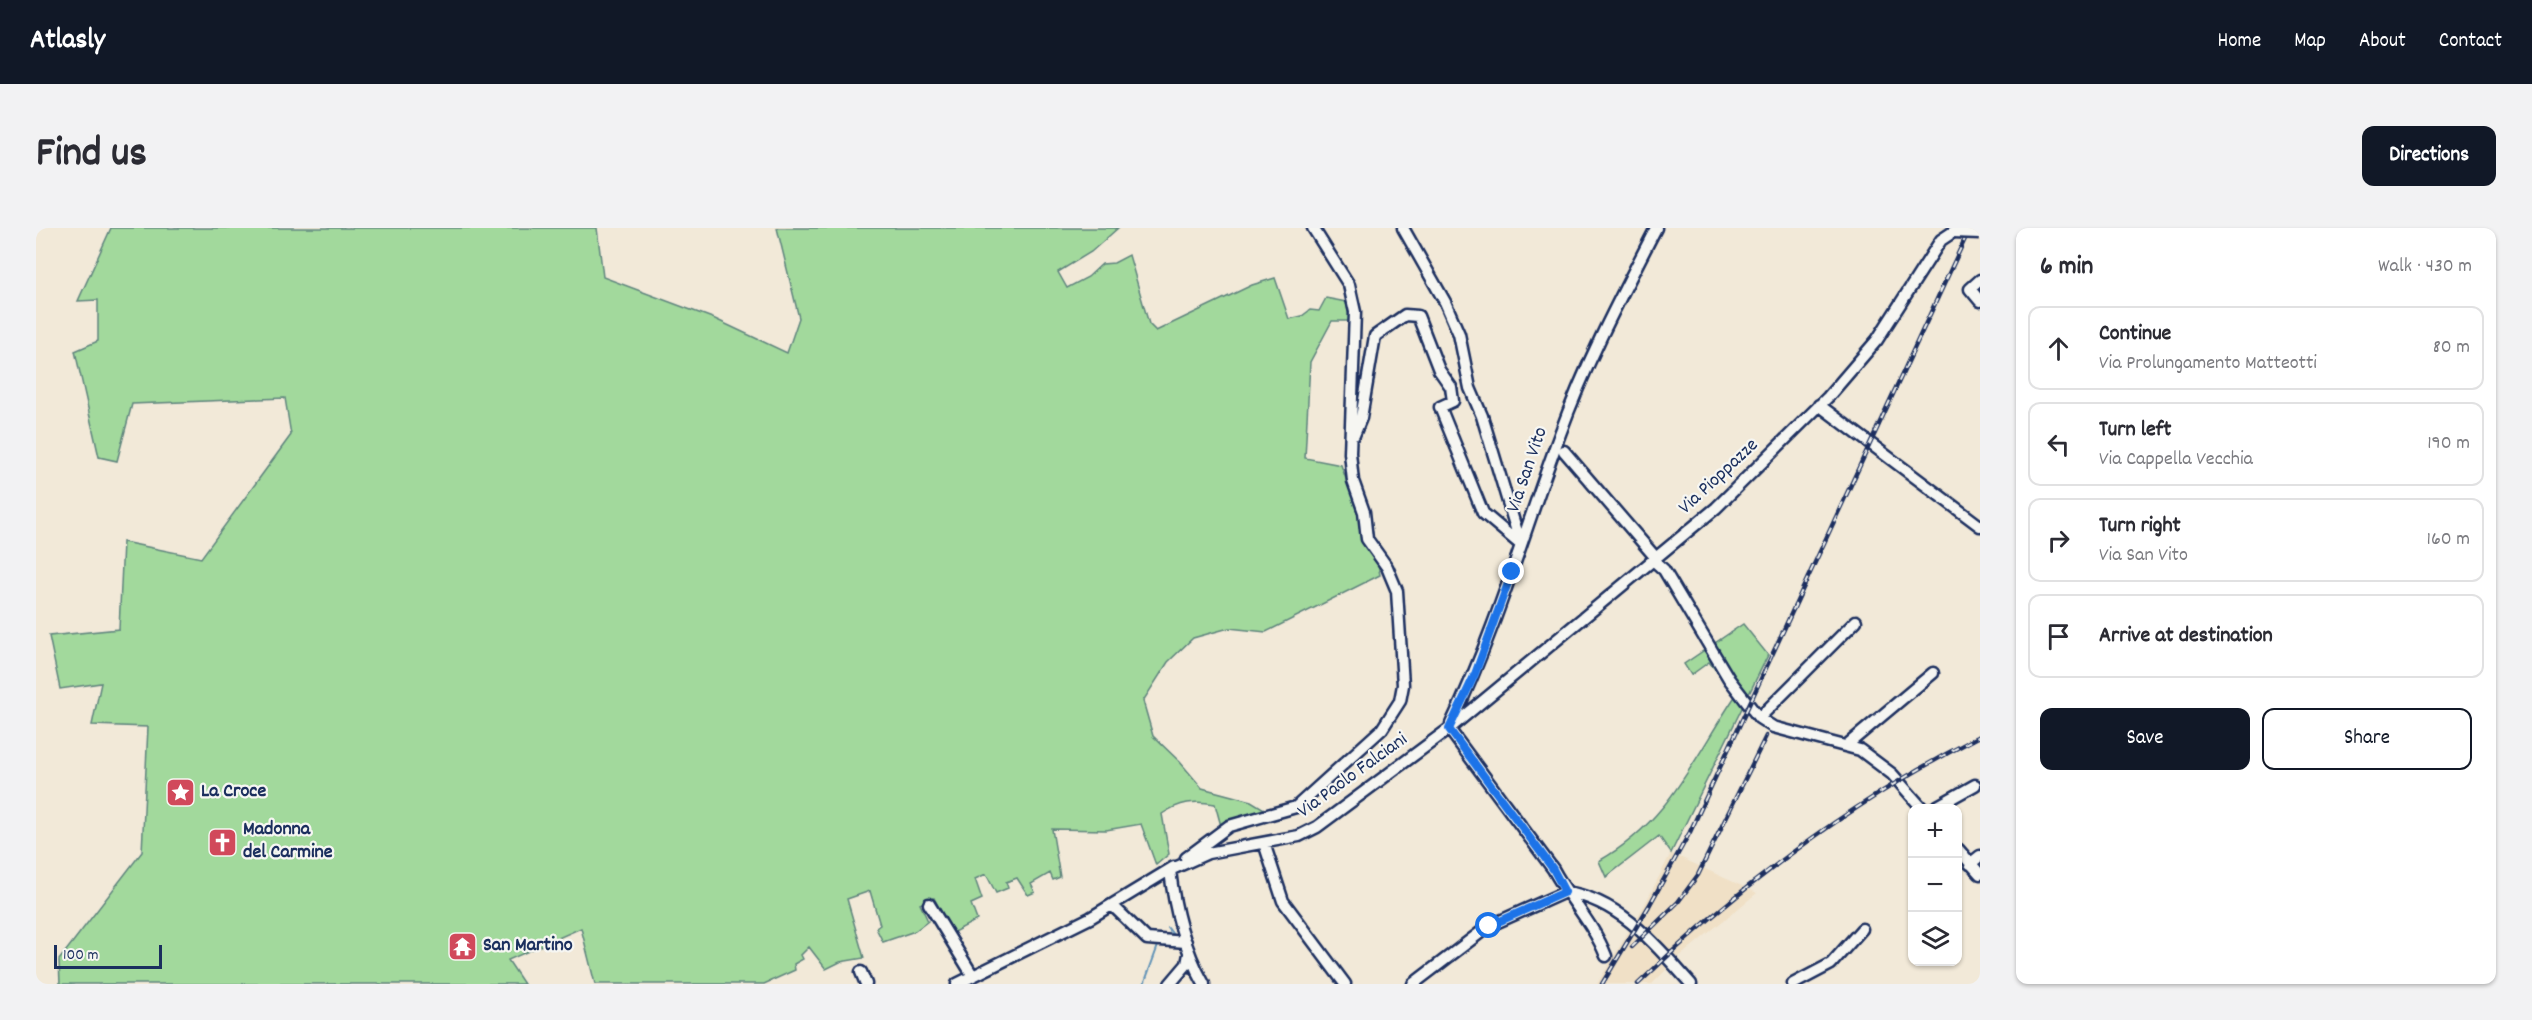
<!DOCTYPE html>
<meta charset="utf-8">
<style>
:root{--surface:#fff;--page:#f2f2f3;--text:#2b2b33;--muted:#7c7c81;--line:#e1e1e2;--accent:#111827}
body{margin:0;font-family:Dekko,sans-serif;background:var(--page);color:var(--text)}
.controls{position:absolute;right:18px;bottom:18px;display:grid;overflow:hidden;border-radius:12px;box-shadow:0 2px 4px #0004}
.controls button{width:54px;height:54px;display:grid;place-items:center;padding:0;border:0;border-bottom:2px solid var(--line);background:var(--surface);color:var(--text);font:30px sans-serif}
.scale{position:absolute;left:18px;bottom:15px;width:108px;box-sizing:border-box;padding-left:6px;border:3px solid #1b2f5e;border-top:0;font-size:16px;line-height:21px;white-space:nowrap;color:#1b2f5e;-webkit-text-stroke:4px #f6f6f2;paint-order:stroke}
.stop{position:absolute;width:18px;height:18px;margin:-14px;border:4px solid #1a73e8;border-radius:50%;background:#fff}
.stop.end{background:#1a73e8;border-color:#fff;box-shadow:0 2px 6px #0008}
.list{margin:0;padding:0;list-style:none}
h2{display:flex;justify-content:space-between;align-items:center;height:78px;margin:0;padding:0 24px;font-size:26px}
h2 small{font-size:20px;font-weight:400;color:var(--muted)}
.list li{display:grid;grid-template-columns:39px 1fr auto;gap:18px;align-items:center;box-sizing:border-box;height:84px;margin:0 12px 12px;padding:0 12px;border:2px solid var(--line);border-radius:12px}
.list b{display:block;font-size:22px;white-space:nowrap}
.list p{margin:0;font-size:20px;white-space:nowrap;color:var(--muted)}
.list em{font-size:20px;font-style:normal;color:var(--muted)}
.actions{display:flex;gap:12px;padding:18px 24px}
.actions a{flex:1;padding:14px 0;border:2px solid var(--accent);border-radius:12px;text-align:center;font-size:21px;color:var(--accent)}
.actions .main{background:var(--accent);color:#fff}
.icon{flex:none;width:33px;height:33px;fill:none;stroke:currentColor;stroke-width:2;stroke-linecap:round;stroke-linejoin:round}
.map{position:relative;flex:none;width:1944px;height:756px;overflow:hidden;border-radius:12px}
header{display:flex;align-items:center;gap:36px;box-sizing:border-box;height:84px;padding:0 30px;background:var(--accent);color:#fff}
header strong{font-size:28px}
nav{display:flex;gap:33px;margin-inline-start:auto;font-size:21px}
.intro{display:flex;align-items:center;justify-content:space-between;box-sizing:border-box;height:144px;padding:0 36px}
h1{margin:0;font-size:42px}
.button{padding:15px 27px;border-radius:12px;background:var(--accent);color:#fff;font-size:21px;font-weight:700}
main{display:flex;gap:36px;padding:0 36px}
aside{flex:1;background:var(--surface);border-radius:12px;box-shadow:0 2px 4px #0004}
.map>svg:first-child{display:block}
.built{fill:#f0e0c6}
.green{fill:#a2d99c;stroke:#5e847d;stroke-width:1.5}
.lines{fill:none;stroke-linecap:round;stroke-linejoin:round}
.stream{stroke:#6293b7;stroke-width:2}
.minor-casing{stroke:#1b2f5e;stroke-width:15}
.minor{stroke:#f6f6f2;stroke-width:10}
.rail-casing{stroke:#1b2f5e;stroke-width:4.5}
.rail{stroke:#f6f6f2;stroke-width:2;stroke-dasharray:7;stroke-linecap:butt}
.minor-bridge-casing{stroke:#1b2f5e;stroke-width:15;stroke-linecap:butt}
.minor-bridge{stroke:#f6f6f2;stroke-width:10}
.route{stroke:#1a73e8;stroke-width:8}
.labels{text-anchor:middle;dominant-baseline:central;stroke-width:4.5;stroke-linejoin:round;paint-order:stroke}
.street-label{font-size:20px;fill:#1b2f5e;stroke:#f6f6f2}
.poi-label{font-size:20px;font-weight:bold;fill:#1b2f5e;stroke:#f6f6f2;text-anchor:start}
</style>
<header>
<strong>Atlasly</strong>
<nav><a>Home</a><a>Map</a><a>About</a><a>Contact</a></nav>
</header>
<div class="intro"><h1>Find us</h1><a class="button">Directions</a></div>
<main>
<div class="map">
<svg width="1944" height="756" viewBox="0 0 1944 756">
<rect width="100%" height="100%" fill="#f2e9d8"/>
<filter id="ink" filterUnits="userSpaceOnUse"><feTurbulence type="fractalNoise" baseFrequency=".0167" numOctaves="2"/><feDisplacementMap in="SourceGraphic" scale="12" xChannelSelector="R" yChannelSelector="G"/><feConvolveMatrix kernelMatrix="1 2 1 2 8 2 1 2 1" color-interpolation-filters="sRGB"/></filter>
<g filter="url(#ink)">
<path class="built" d="M1635,625L1721,665L1643,729L1616,756H1561L1609,676Z"/>
<path class="green" d="M75,0H561L567,49L679,91L751,125L763,90L741,0H1082L1055,24L1022,44L1031,60L1052,49L1066,36L1078,35L1093,27L1113,96L1120,103L1216,57L1239,50L1253,91L1266,88L1274,82L1283,83L1290,70L1310,74L1314,93H1296L1274,134L1269,230L1305,237L1322,285L1326,311L1342,336L1344,347L1230,404L1193,400L1157,410L1132,434L1107,473L1117,508L1144,534L1166,560L1215,573L1230,582L1185,598L1179,576C1158,572 1144,574 1126,586L1133,626L1120,637L1105,596L1070,602L1016,601L1024,649L1017,652L1014,645L995,656L999,664L992,667L981,650L970,654L972,660L960,665L950,646L939,651L946,671L935,676L941,692L916,705L898,670L884,676L892,693L879,703L847,714L840,700L844,697L834,663L811,671L828,730L804,734L790,741L773,719L765,727L767,731L758,736L759,742L728,756H559L545,700L472,732L488,756H24L23,732L106,624L112,499L56,497L65,455L24,461L13,408L83,401L87,314L165,330L255,207L249,170L96,176L81,233L63,229L39,123L62,113V72L42,73Z
M1707,396L1732,427L1635,625L1623,608L1570,649L1563,633C1633,594 1657,531 1700,467L1673,434L1655,447L1648,436Z"/>
<g class="lines">
<path class="stream" d="M1132,700L1138,708
M1108,756L1123,715"/>
<defs>
<path id="minor" d="M1367,0L1409,74L1423,106L1434,160L1446,188L1485,317
M1944,52L1934,61L1944,73
M1783,177L1944,298
M1318,207L1325,190L1339,108L1369,87L1382,88L1403,142L1415,159L1417,173L1404,179L1447,285L1485,317
M1528,223L1620,330
M1617,332L1628,342L1693,451L1723,490L1737,499L1824,522L1856,546L1886,580
M1723,490L1820,393
M1415,496C1460,402 1488,303 1524,206C1550,134 1585,68 1620,0
M1413,501L1517,641C1533,671 1557,695 1570,728
M1811,517L1897,445
M1898,580L1939,557
M1228,615L1247,673L1309,756
M1922,621L1944,646
M1150,630L1193,598L1260,579L1346,501L1364,473L1367,457L1361,363L1351,339L1331,311L1328,284L1317,253L1314,225L1319,84L1313,57L1277,0
M1934,636L1944,628
M1134,642L1172,625L1263,608L1281,599L1413,501L1680,280L1792,169L1841,112L1905,12L1917,4
M1134,642C1138,680 1149,723 1168,756
M1530,664C1584,672 1620,717 1655,756
M893,676L937,748
M1076,677L1111,711L1150,714
M825,744L830,756
M921,756L1054,690L1138,639
M1134,756L1151,736L1153,726
M1377,756L1453,698L1529,664
M1757,756L1795,736L1826,701"/>
</defs>
<use href="#minor" class="minor-casing"/>
<use href="#minor" class="minor"/>
<defs>
<path id="rail" d="M1596,719L1642,674L1662,647L1730,508
M1566,756L1613,678L1654,604L1934,0
M1602,756C1704,657 1817,573 1944,508"/>
</defs>
<use href="#rail" class="rail-casing"/>
<use href="#rail" class="rail"/>
<defs>
<path id="minor-bridge" d="M1917,4L1944,5"/>
</defs>
<use href="#minor-bridge" class="minor-bridge-casing"/>
<use href="#minor-bridge" class="minor-bridge"/>
</g>
</g>
<g class="lines" filter="url(#ink)">
<path class="route" d="M1453,698L1529,664L1517,641L1413,501L1439,446L1476,344"/>
</g>
<defs>
<symbol id="sight-square" viewBox="-11 -11 22 22"><rect x="-9" y="-9" width="18" height="18" rx="4" fill="#d1495b" stroke="#f6f6f2"/><path d="M0-6L1.8-2.2L6-1.7L2.9 1.2L3.7 5.4L0 3.3L-3.7 5.4L-2.9 1.2L-6-1.7L-1.8-2.2Z" fill="#fff"/></symbol>
<symbol id="church-square" viewBox="-11 -11 22 22"><rect x="-9" y="-9" width="18" height="18" rx="4" fill="#d1495b" stroke="#f6f6f2"/><path d="M-1.2-6h2.4v3.5h3.3v2.4h-3.3V6h-2.4V-.1h-3.3v-2.4h3.3Z" fill="#fff"/></symbol>
<symbol id="temple-square" viewBox="-11 -11 22 22"><rect x="-9" y="-9" width="18" height="18" rx="4" fill="#d1495b" stroke="#f6f6f2"/><path d="M0-6L5-2H3V0L6.5 2.5H4V6H1.5V3h-3V6H-4V2.5H-6.5L-3 0V-2H-5Z" fill="#fff"/></symbol>
</defs>
<g fill-rule="evenodd">
<use href="#sight-square" x="128" y="548" width="33" height="33"/>
<use href="#church-square" x="170" y="598" width="33" height="33"/>
<use href="#temple-square" x="410" y="702" width="33" height="33"/>
</g>
<g class="labels">
<g class="street-label">
<text transform="translate(1492 242) rotate(-71)">Via San Vito</text>
<text transform="translate(1683 249) rotate(-43)">Via Pioppazze</text>
<text transform="translate(1317 548) rotate(-36)">Via Paolo Falciani</text>
</g>
<g class="poi-label">
<text x="165" y="564">La Croce</text>
<text x="207" y="602">Madonna<tspan x="207" dy="23">del Carmine</tspan></text>
<text x="447" y="718">San Martino</text>
</g>
</g>
</svg>
<div class="controls">
<button>+</button>
<button>−</button>
<button><svg class="icon" aria-label="layers" viewBox="0 0 24 24"><path d="M12 4l9 5-9 5-9-5zM3 14l9 5 9-5"/></svg></button>
</div>
<div class="scale">100 m</div>
<div class="stop" style="left:1453px;top:698px"></div>
<div class="stop end" style="left:1476px;top:344px"></div>
</div>
<aside>
<h2>6 min<small>Walk · 430 m</small></h2>
<ul class="list">
<li><svg class="icon" aria-label="ahead" viewBox="0 0 24 24"><path d="M12 20V5M6 11l6-6 6 6"/></svg><div><b>Continue</b><p>Via Prolungamento Matteotti</p></div><em>80 m</em></li>
<li><svg class="icon" aria-label="left" viewBox="0 0 24 24"><path d="M17 20v-9H6M10 6l-5 5 5 5"/></svg><div><b>Turn left</b><p>Via Cappella Vecchia</p></div><em>190 m</em></li>
<li><svg class="icon" aria-label="right" viewBox="0 0 24 24"><path d="M7 20v-9h11M14 6l5 5-5 5"/></svg><div><b>Turn right</b><p>Via San Vito</p></div><em>160 m</em></li>
<li><svg class="icon" aria-label="arrive" viewBox="0 0 24 24"><path d="M6 21V4h12l-3 4 3 4H6"/></svg><div><b>Arrive at destination</b></div></li>
</ul>
<div class="actions"><a class="main">Save</a><a>Share</a></div>
</aside>
</main>
